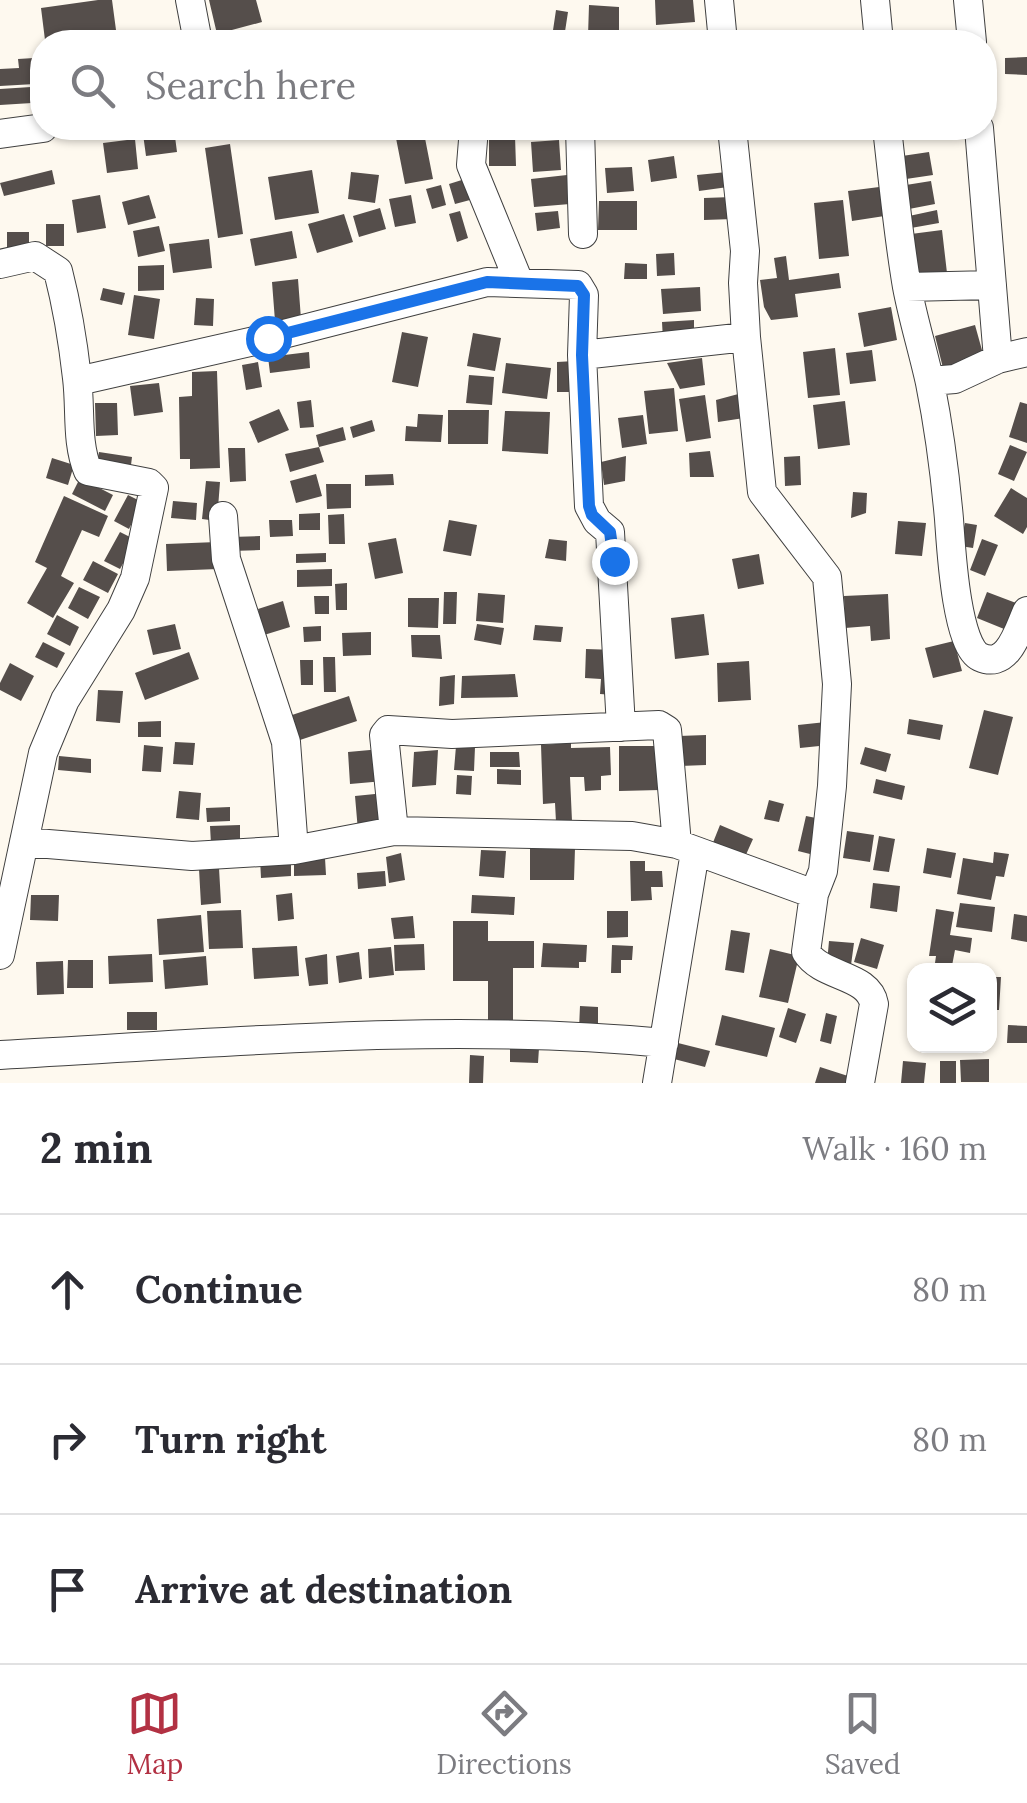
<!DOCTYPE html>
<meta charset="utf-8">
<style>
:root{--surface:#fff;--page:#f7f7f7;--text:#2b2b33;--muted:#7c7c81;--line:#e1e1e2;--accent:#b23143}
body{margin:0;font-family:Lora,serif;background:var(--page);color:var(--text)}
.controls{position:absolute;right:30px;bottom:30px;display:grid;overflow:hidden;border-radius:20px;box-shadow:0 2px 8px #0004}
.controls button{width:90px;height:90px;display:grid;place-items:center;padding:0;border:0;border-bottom:2px solid var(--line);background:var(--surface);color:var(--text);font:50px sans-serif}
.stop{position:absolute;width:30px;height:30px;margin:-22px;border:8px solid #1a73e8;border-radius:50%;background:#fff}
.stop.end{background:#1a73e8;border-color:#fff;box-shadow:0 2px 10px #0008}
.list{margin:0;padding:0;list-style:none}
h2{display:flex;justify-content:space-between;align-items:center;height:130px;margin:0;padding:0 40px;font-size:42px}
h2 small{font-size:32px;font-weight:400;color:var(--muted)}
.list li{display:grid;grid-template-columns:65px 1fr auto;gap:30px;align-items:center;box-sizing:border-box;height:150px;padding:0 40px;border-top:2px solid var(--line)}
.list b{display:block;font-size:38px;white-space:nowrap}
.list em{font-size:32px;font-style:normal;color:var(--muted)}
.icon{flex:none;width:55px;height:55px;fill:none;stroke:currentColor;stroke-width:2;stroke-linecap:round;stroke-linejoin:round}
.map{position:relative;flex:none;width:1027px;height:1083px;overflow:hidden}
.search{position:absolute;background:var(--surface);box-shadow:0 2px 8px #0004;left:30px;right:30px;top:30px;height:110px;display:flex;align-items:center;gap:25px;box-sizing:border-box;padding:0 35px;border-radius:40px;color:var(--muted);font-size:38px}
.sheet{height:580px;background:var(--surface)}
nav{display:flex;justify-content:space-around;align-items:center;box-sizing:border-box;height:140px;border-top:2px solid var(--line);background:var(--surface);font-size:28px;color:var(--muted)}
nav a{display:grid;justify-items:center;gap:5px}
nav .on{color:var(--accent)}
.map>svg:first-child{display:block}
.building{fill:#554e4b}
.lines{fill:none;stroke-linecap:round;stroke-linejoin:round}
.minor-casing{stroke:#404040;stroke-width:30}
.minor{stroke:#fff;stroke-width:28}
.route{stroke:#1a73e8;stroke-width:12}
</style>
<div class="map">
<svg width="1027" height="1083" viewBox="0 0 1027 1083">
<rect width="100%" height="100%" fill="#fef9ef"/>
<path class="building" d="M98,0H112L116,30L45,40L41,8Z
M209,0H256L262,22L217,34Z
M655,0H693L695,22L656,25Z
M589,5L619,7V36H588Z
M556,10L568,12L564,38L552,37Z
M1027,57V75L1005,74V58Z
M34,58L35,84L0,86V69L19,68L18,59Z
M31,87L32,103L0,105V89Z
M394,128H423L433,179L405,184Z
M174,129L177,152L146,156L143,134Z
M515,136L516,166H489V137Z
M135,139L138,169L107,173L103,143Z
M559,140L561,170L533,172L531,142Z
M230,144L243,234L218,238L205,148Z
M929,152L933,175L906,179L902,156Z
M674,156L677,178L651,182L648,160Z
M632,167L634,191L607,193L605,168Z
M52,170L55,184L4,196L0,183Z
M312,170L319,213L275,220L268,177Z
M351,172L379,175L375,203L348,199Z
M727,172L728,187L699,191L697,175Z
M567,175L570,204L534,207L531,179Z
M465,179L470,200L455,204L449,184Z
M931,181L935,204L909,209L906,185Z
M441,185L446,205L432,209L426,189Z
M887,186L891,215L852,221L848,191Z
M100,195L106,228L77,233L72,200Z
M149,195L156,218L128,225L122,202Z
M411,195L416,223L395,227L389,199Z
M732,197L733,219L704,220V198Z
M843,200L849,256L819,259L814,203Z
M599,201H637V230H598Z
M380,208L386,229L359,237L353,216Z
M937,210L939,223L911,228L909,216Z
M460,211L468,238L457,242L449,214Z
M558,211L560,228L537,231L535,213Z
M344,214L353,242L317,253L308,224Z
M46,224H64V246H46Z
M159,226L165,251L138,257L133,231Z
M942,230L947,273L917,277L911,234Z
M292,231L297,258L255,266L250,239Z
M7,232H29V249L7,250Z
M209,239L212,268L173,273L169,244Z
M674,253L675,275L657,276L656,254Z
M786,256L789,280L839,273L841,288L795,294L798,317L771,320L764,307L760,280L777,278L774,258Z
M625,263L647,264V279H624Z
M164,265V290L138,291V266Z
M298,279L301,319L275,321L272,282Z
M700,287L701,311L663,314L661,289Z
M103,288L125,293L122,305L100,300Z
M134,295L160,299L154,339L128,335Z
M196,298L214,299L213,326L194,325Z
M891,307L897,340L864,347L858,313Z
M694,320V339L663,340L662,322Z
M975,325L985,361L944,372L935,336Z
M402,332L428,337L418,387L392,382Z
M473,333L501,338L495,371L467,366Z
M835,348L840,395L808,398L803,352Z
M872,350L876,381L850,384L846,353Z
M309,352L310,368L270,373L268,357Z
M702,358L705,385L680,389L667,363Z
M575,361V392H557V362Z
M258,362L262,387L246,390L242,365Z
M506,363L551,368L547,399L502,393Z
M217,371L220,468L190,469V459H180L179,397L192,396V372Z
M469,375L494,377L492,405L466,403Z
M159,383L163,412L134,416L130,386Z
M674,388L678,431L649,434L644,391Z
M742,393L744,418L718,422L716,400Z
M705,395L711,438L686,442L679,399Z
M311,400L314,427L300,428L297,402Z
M845,401L850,445L818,449L813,405Z
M1020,402L1027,404V443L1009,437Z
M95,403H117L118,435L96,436Z
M279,409L289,430L258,443L249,422Z
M448,410H489L488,444H448Z
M505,411L550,412L548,454L502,451Z
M418,414L443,415L441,442L405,441L406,426L417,427Z
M643,415L647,444L622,448L618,418Z
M372,420L375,431L353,438L350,427Z
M343,427L346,440L319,447L324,462L290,472L285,454L319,447L316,435Z
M1010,445L1027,452L1014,481L998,474Z
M228,448H245L246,481L230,482Z
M710,451L714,477H690L689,453Z
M99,452L132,457L130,473L96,468Z
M626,456L625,481L604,485L601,462Z
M800,456L801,485L785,486L784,457Z
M52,458L74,465L68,485L46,478Z
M316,474L322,496L296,503L290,481Z
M393,474L394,485L365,486V475Z
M80,478L113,495L105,511L72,494Z
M206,481L220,482L217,521L202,519Z
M326,484H351V508L327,509Z
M1011,488L1027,498V527L1023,534L994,516Z
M853,492L867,493L866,513L851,518Z
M128,495L142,502L129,529L114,521Z
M64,496L108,516L99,537L82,530L61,576L74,583L53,618L27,603L47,568L35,562Z
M173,501L197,503L196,520L171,518Z
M320,513V530H299V514Z
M344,514L345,544H329L328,515Z
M269,520H292L293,536L270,537Z
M449,520L477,525L471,556L443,551Z
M898,521L926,523L922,556L895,554Z
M965,523L977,525L973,548L960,546Z
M120,532L136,540L120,569L104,561Z
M260,536V550L231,551V537Z
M396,538L403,573L375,579L368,543Z
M549,539L567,541L566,561L545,558Z
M982,539L998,545L985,576L970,570Z
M217,542L218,569L167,571L166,544Z
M326,553V562L296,563V554Z
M759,554L764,584L738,589L732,559Z
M93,561L118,574L108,593L83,580Z
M332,569V586L297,587V570Z
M347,583V610H336L335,584Z
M79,587L100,597L88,619L68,608Z
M444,592H457L456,624H443Z
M987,592L1019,604L1009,631L977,618Z
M478,593L505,595L503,623L476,621Z
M888,594L890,639L871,641L870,626L845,628L844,596Z
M314,596H329V614H315Z
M408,598H439L438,628L408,627Z
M283,601L290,627L264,635L258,609Z
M704,614L709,655L675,659L671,618Z
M57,615L79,627L70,646L47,634Z
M175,624L181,649L153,655L147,630Z
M477,624L504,628L501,645L474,640Z
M535,625L563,627L561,642L533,640Z
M321,626V641L304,642L303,627Z
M371,632V655L343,656L342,633Z
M411,635H440L442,659L412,657Z
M954,641L962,671L933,678L925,648Z
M43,642L65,653L57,668L35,657Z
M586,649L616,650L614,695L600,694L601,679L585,678Z
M189,652L199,679L145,700L135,673Z
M323,657H335L336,692H324Z
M300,660H313V685H301Z
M749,661L751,700L718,702L717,663Z
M10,663L34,676L21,701L0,690V683Z
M515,674L518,697L461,698L462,676Z
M455,675L454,704L439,706L440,677Z
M98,690L123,691L120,723L96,721Z
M349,696L357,721L294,742L286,717Z
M984,710L1013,717L998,775L969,768Z
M909,719L943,725L940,740L907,734Z
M161,721V737H138V722Z
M826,722L829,745L800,748L798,725Z
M706,735V765L680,766L679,736Z
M175,742L195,743L193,765L173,764Z
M571,743V748L610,747L611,775L601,776V790L585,791L584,777H570L572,821L556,822L555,803L543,804L541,745Z
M144,745L163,747L161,772L142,771Z
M456,746L475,747L474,771L454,770Z
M619,746H660V790L619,791Z
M865,747L891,754L886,772L860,764Z
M381,749L384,781L350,784L348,752Z
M438,750L436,785L412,787L414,752Z
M490,752H519L520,767H490Z
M59,756L91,759V773L58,770Z
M497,769L521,770V785L497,784Z
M457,775L472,776L471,795L456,794Z
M876,779L905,786L902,800L873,793Z
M179,791L201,793L199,820L176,818Z
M385,793L388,828L358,831L355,796Z
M769,800L784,804L779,822L764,819Z
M230,807V821L207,822L206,808Z
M806,816L826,820L818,856L798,851Z
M240,825V843L211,844L210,826Z
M720,825L753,839L744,859L712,845Z
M847,831L874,835L870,862L843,858Z
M879,836L895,839L889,872L873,870Z
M530,847L575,848L574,880H530Z
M927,848L956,853L951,878L923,873Z
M481,850L506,851L504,878L479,876Z
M994,852L1009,854L1004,877L996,876L991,900L957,894L963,858L993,863Z
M401,853L405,880L389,883L386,857Z
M291,857V876L261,878L260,859Z
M325,858L326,875L294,876V859Z
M630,861H645V871H662L663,887H651L652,900L631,901Z
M219,868L221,903L201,905L199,869Z
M385,871L386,886L358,889L357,873Z
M873,883L900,886L897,912L870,908Z
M292,893L294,919L278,921L276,895Z
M31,895H59L58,921L30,920Z
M472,895L515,897L514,915L471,913Z
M960,903L995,907L992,932L956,927Z
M936,909L954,912L950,935L972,938L970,953L955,950L951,971L934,970L936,956H929Z
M241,910L243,948L209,949L207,911Z
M607,911H628V937L607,938Z
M1014,914L1027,916V942L1011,939Z
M201,915L204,952L159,955L157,919Z
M413,916L415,938L394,939L391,918Z
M453,921H488V941H534V968H513V1028H488V981H453Z
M731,930L750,933L744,973L725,970Z
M861,938L884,945L877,969L854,962Z
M829,941L854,943L851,965L827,963Z
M543,943L587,945L586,962H579V968L541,967Z
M424,944L425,970L395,971L394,945Z
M612,945L633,946L632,960H621V973H611Z
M297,946L299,976L254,979L252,948Z
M391,947L394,975L369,978L368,949Z
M770,949L799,956L788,1003L759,997Z
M359,952L362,979L339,983L336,956Z
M152,954L153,982L109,984L108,956Z
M327,954L328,984L309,986L305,958Z
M206,956L208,985L165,989L163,960Z
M68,960H93V988H67Z
M63,961L64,994L37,995L36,962Z
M990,977H1001L999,1010H990Z
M580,1006L598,1007V1030L579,1029Z
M788,1008L806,1014L796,1043L779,1037Z
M127,1012H157V1030H127Z
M826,1013L837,1016L831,1044L820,1041Z
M722,1015L775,1028L767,1057L715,1045Z
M1008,1025L1027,1026V1043H1007Z
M678,1043L710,1051L705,1067L674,1059Z
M510,1047L539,1048L538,1063L510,1062Z
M470,1055L484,1056L483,1083H469Z
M989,1059V1082H961L960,1060Z
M903,1061L926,1063L924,1083H901Z
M940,1061H956V1083H940Z
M820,1067L848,1076L846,1083H815Z"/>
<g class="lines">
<defs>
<path id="minor" d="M190,0L198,42
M719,0L723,42
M875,0L879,42
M968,0L972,42
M474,128L471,165L519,282
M580,128L583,234
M732,128L745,251L743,283L746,337L762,492L827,577L837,684L832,786L823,871L814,894L806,952C822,978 869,974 874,1004L860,1083
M887,128C893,180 898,234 907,287C913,319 923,351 930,383C939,428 945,474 949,519C951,546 956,646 980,657C1008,670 1018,631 1027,611
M979,128L998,359
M0,134L43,128
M0,264L35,256L58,271C67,306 73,342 77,378C81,410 76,442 88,471L149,483L154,488L135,578L121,610L65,700L43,753L0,955
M907,287L992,285
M582,355L589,506L597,521L610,532L621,727
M78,381L268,338L487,282L578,285L584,295L582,355L746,337
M930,381L955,379L998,359L1027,352
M223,516L226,559L286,742L294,850
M394,831L384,735L388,730L452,734L659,725L667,730L677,844
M24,842L192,856L294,850L394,831L632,836L677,844L814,894
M0,1055C221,1043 444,1022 664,1043
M657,1083L695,852"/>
</defs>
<use href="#minor" class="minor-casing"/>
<use href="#minor" class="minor"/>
</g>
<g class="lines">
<path class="route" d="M268,338L487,282L578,286L584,295L582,355L589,506L592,515L610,532L614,561"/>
</g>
</svg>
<div class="controls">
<button><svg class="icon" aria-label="layers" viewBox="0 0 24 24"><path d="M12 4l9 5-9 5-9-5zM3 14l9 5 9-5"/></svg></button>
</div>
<div class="stop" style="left:268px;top:338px"></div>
<div class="stop end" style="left:614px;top:561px"></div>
<div class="search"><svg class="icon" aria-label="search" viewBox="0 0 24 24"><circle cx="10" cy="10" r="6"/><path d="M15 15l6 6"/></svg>Search here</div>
</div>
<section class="sheet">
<h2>2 min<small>Walk · 160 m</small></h2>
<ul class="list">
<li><svg class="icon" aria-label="ahead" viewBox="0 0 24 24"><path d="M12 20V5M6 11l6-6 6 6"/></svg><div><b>Continue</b></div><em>80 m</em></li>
<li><svg class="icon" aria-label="right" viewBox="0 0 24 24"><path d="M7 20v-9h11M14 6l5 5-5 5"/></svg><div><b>Turn right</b></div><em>80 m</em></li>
<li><svg class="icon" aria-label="arrive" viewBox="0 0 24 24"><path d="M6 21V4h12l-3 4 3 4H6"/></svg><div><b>Arrive at destination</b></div></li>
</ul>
</section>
<nav>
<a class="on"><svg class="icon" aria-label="map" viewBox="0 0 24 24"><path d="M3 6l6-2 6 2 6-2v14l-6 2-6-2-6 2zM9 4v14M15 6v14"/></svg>Map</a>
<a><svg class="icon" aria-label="directions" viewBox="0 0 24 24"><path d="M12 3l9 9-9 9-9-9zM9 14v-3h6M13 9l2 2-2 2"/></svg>Directions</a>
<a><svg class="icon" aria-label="saved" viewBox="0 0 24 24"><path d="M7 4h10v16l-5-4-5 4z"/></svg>Saved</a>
</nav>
